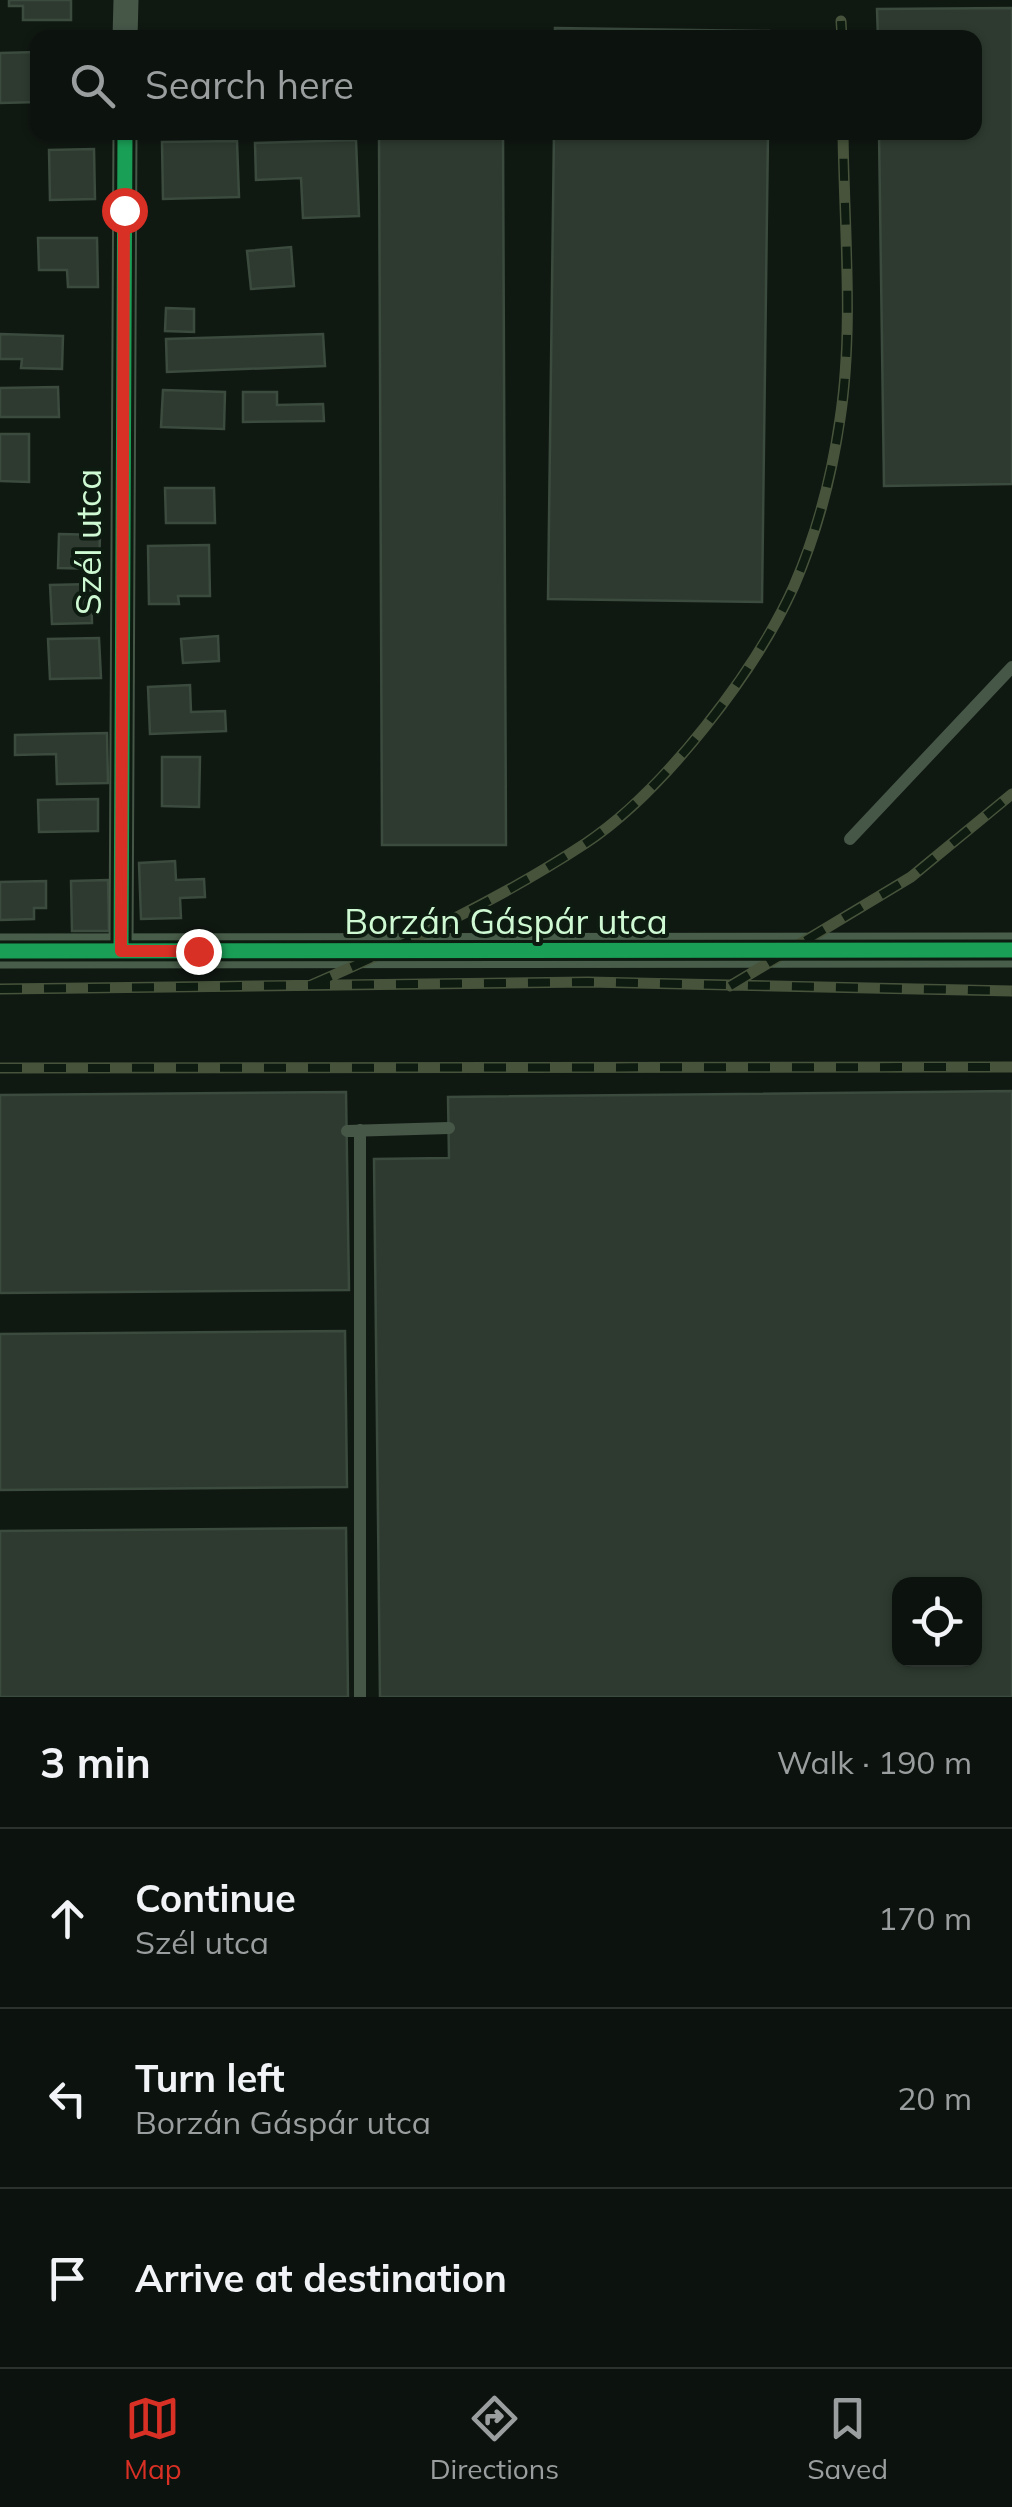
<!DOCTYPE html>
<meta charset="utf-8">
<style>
:root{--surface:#0c120e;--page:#151b17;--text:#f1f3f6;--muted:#9a9e9e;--line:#2c322e;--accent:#d93025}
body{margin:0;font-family:Mulish,sans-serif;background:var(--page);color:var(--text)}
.controls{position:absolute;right:30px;bottom:30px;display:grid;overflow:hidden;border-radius:20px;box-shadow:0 2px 8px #0004}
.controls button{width:90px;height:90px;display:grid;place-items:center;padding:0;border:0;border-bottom:2px solid var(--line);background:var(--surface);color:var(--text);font:50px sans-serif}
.stop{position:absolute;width:30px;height:30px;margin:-22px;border:8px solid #d93025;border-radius:50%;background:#fff}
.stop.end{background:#d93025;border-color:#fff;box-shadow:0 2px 10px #0008}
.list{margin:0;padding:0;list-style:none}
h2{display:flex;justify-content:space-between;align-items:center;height:130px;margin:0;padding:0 40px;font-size:42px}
h2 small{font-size:32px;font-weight:400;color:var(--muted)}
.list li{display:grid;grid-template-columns:65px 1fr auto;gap:30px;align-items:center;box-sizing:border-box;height:180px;padding:0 40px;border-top:2px solid var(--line)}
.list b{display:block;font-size:38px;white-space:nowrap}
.list p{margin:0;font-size:32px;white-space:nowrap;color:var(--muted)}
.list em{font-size:32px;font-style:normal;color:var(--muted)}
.icon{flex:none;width:55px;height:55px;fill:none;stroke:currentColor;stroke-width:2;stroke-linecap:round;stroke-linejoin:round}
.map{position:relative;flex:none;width:1012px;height:1697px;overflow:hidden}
.search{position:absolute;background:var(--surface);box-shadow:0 2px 8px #0004;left:30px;right:30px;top:30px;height:110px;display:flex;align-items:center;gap:25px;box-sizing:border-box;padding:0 35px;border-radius:20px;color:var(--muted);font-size:38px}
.sheet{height:670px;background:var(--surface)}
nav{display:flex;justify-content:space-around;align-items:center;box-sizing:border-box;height:140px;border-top:2px solid var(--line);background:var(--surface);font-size:28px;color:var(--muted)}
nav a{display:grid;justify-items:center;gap:5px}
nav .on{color:var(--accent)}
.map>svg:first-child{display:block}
.building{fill:#2e3a30;stroke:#3b4b3e;stroke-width:2.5;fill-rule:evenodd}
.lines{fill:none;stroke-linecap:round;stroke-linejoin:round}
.lane{stroke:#465748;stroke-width:12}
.street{stroke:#465748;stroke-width:25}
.secondary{stroke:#495e4a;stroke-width:35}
.rail-casing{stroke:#47543b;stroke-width:11}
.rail{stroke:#0d1b10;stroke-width:8;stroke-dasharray:22;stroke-linecap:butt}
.cycleway-casing{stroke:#0d1b10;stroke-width:21}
.cycleway{stroke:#1a9f57;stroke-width:15}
.route{stroke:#d93025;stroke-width:12}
.labels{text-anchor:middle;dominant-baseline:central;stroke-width:8;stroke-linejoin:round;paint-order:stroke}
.street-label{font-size:35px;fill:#cef9d3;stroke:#0d1b10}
</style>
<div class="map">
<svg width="1012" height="1697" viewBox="0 0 1012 1697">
<rect width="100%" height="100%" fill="#101812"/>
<path class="building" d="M9,0H71V20H23V6H9Z
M1012,8V484L884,486L879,132H974V38H878L877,9Z
M555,28L769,31V38H555Z
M38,52V102L0,103V53Z
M379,132H503L506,845H382Z
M554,132H768L762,602L548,599Z
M356,140L359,216L303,218L301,178L256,180L255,143Z
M237,141L239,197L163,199L162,142Z
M94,149L95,199L50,200L49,150Z
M38,238H97L98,287H68L67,270H39Z
M291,247L294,286L251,289L247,251Z
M166,308L194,309V332L165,331Z
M0,334L63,336L62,369L21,368L22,359H0Z
M323,334L325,366L167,372L166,339Z
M58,387L59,417H0V388Z
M163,390L225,392L224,429L161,427Z
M243,392H277V405L323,404L324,421L243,422Z
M0,434H29V482L0,481Z
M165,488H214L215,523H166Z
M59,534L100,535L99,569L58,568Z
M209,545L210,596H178L179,604H149L148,546Z
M91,584L92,623L52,624L50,585Z
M218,636L219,661L183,663L181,639Z
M99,638L101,678L50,679L48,639Z
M190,685L191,712L225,711L226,731L150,734L148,687Z
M107,733L108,783L57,784L56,754L15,755V735Z
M162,757H200L199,807L162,806Z
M98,799V831L39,832L38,800Z
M175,861L176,880L204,879L205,897L180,898L181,918L141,919L139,863Z
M108,880L109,931H72L71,881Z
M46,881V908H34V919L0,920V882Z
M1012,1091V1697H380L374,1159L449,1158L448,1097ZM900,1584H974V1660H900Z
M346,1092L349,1290L0,1293V1095Z
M345,1331L347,1487L0,1490V1334Z
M346,1528L348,1697H0V1531Z"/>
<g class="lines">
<path class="lane" d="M850,839L1012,667
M360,1130V1697
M347,1131L449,1128"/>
<path class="street" d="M125,38L126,0
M121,951L125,132"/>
<path class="secondary" d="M0,951L1012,950"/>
<defs>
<path id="rail" d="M841,21L842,38
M311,985C405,944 501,899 586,843C664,791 756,671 794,586C816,535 832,475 840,419C854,329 844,225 843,132
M730,986L911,877L1012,794
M0,989L588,982L1012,991
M0,1068L1012,1067"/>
</defs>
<use href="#rail" class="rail-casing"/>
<use href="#rail" class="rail"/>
<defs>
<path id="cycleway" d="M0,951L1012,950
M121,951L125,132"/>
</defs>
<use href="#cycleway" class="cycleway-casing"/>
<use href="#cycleway" class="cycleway"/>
</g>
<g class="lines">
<path class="route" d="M124,210L121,951H198"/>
</g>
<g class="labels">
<g class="street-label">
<text transform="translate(88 542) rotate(-90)">Szél utca</text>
<text x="506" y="921">Borzán Gáspár utca</text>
</g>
</g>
</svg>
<div class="controls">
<button><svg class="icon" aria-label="locate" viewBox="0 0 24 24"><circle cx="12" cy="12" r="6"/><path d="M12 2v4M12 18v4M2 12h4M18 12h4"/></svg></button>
</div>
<div class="stop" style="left:124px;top:210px"></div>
<div class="stop end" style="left:198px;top:951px"></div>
<div class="search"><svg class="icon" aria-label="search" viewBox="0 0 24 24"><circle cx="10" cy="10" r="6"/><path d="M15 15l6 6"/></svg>Search here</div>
</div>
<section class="sheet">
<h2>3 min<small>Walk · 190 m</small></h2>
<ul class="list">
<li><svg class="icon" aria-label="ahead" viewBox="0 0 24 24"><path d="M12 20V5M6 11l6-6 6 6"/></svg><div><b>Continue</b><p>Szél utca</p></div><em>170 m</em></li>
<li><svg class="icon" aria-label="left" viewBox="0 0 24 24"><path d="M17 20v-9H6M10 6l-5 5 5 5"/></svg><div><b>Turn left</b><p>Borzán Gáspár utca</p></div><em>20 m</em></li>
<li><svg class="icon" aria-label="arrive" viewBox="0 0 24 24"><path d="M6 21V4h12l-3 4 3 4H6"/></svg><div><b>Arrive at destination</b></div></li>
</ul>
</section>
<nav>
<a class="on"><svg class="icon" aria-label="map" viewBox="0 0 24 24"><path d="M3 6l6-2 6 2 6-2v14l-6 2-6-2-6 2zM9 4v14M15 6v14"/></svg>Map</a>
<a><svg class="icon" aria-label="directions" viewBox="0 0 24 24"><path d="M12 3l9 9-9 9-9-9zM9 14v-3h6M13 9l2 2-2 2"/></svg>Directions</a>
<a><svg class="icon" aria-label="saved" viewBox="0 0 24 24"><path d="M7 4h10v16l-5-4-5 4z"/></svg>Saved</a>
</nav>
